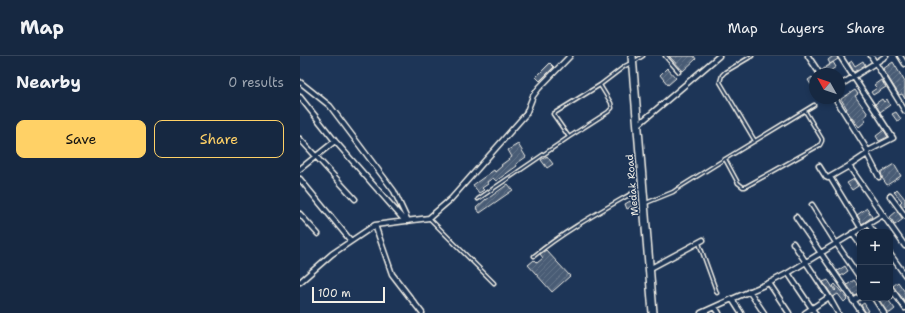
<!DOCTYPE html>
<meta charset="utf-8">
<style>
:root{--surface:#162841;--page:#1f3048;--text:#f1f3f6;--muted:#9ea6b1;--line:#35445a;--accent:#ffd166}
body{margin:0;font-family:"Shantell Sans",sans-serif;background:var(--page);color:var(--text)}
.controls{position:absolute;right:12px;bottom:12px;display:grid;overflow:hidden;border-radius:8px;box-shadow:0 2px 6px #0003}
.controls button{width:36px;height:36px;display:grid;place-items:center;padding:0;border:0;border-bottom:1px solid var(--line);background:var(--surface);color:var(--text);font:20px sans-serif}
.compass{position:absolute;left:509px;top:12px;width:36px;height:36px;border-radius:50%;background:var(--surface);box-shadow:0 2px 6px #0003;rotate:310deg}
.scale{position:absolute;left:12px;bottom:10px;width:73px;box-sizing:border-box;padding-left:4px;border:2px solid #f4f1e8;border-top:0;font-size:11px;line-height:14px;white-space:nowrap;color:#f4f1e8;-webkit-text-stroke:3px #1d3557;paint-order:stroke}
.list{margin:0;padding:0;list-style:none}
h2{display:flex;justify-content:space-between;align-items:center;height:52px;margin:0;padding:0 16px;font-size:17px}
h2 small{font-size:13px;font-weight:400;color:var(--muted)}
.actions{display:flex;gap:8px;padding:12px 16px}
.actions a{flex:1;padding:9px 0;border:1px solid var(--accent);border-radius:8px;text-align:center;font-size:14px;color:var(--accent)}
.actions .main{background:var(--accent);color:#111}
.map{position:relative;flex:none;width:605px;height:257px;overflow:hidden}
header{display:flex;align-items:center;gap:24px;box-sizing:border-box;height:56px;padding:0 20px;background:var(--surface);border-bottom:1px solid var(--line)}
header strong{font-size:19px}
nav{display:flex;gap:22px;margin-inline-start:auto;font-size:14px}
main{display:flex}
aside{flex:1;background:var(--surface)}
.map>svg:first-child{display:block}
.building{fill:url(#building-hatch);stroke:#f4f1e8}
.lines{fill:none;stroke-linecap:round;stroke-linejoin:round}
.lane-casing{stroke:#f4f1e8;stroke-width:5}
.street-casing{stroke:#f4f1e8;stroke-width:7}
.primary-casing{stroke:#f4f1e8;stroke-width:10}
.lane{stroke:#1d3557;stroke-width:2}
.street{stroke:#1d3557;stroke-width:4}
.primary{stroke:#1d3557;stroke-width:7}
.labels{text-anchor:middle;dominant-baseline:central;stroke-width:3;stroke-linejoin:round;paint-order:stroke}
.street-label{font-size:10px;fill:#f4f1e8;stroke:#1d3557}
</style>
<header>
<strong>Map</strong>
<nav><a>Map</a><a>Layers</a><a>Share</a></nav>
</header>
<main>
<aside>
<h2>Nearby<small>0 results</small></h2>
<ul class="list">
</ul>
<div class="actions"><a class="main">Save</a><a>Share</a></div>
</aside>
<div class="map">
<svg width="605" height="257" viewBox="0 0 605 257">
<defs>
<pattern id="building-hatch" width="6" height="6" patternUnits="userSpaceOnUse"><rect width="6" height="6" fill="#485b74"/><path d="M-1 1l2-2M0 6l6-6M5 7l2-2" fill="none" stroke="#637388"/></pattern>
</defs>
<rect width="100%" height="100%" fill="#1d3557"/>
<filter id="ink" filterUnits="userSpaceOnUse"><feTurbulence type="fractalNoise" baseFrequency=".025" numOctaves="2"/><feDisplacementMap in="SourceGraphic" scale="8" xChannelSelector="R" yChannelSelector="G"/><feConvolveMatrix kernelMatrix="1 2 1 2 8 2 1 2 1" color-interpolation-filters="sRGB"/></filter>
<g filter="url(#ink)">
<path class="building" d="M369,0H394L396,3L383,15Z
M533,0H537L538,3L530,8L528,4Z
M552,5L555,10L563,5L565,9L554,16L549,7Z
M533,6L536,11L525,18L522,14Z
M593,6L605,26V43L602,38L599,39L583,13Z
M250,7L254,11L240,25L236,21Z
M367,12L376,22L368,29L360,19Z
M512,21L515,25V35L508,24Z
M581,24L586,31L573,39L571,36L577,32L574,29Z
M555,34L558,38L555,40L568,58L564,61L566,65L559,71L548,57L546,53H547L541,43Z
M582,43L584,46L587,43L590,49L580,56L575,48Z
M596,56L601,63L597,65L592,58Z
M584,74L588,81L579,85L576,80Z
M218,88L226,101L216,108L217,110L196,125L193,122L187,126L188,128L182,132L184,134L179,137L173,129L194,114L195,116L202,110L201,109L212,101L208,94Z
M247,100L253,108L247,112L241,104Z
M594,108L601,120L587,129L582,122L581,116Z
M554,123L558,130L552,134L547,127Z
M208,128L213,134L180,157L176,152L186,143V144Z
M597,133L605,143V149L603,151L600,147L602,145L594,136Z
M330,145L333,150L327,153L325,148Z
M567,152L572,161L562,168L557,159Z
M597,155L603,163L595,169L590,161Z
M246,194L270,220L252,236L228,209L234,204L237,207L243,202L240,198Z
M545,210L548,215L541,220L537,215Z
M528,224L535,235L536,234L533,230L535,228L547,243L544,246L538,238L533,241L523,226Z
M554,224L560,232V238L555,240L547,229Z
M598,226L605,236V246L593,230Z
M578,242H593L589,245L595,253L590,257H587Z
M564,247L569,255L566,257L561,249Z"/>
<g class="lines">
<defs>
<path id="lane" d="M365,0L379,16
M452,0L425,16L422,19L420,26L455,85
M335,5L343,0
M269,81L253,58L300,29
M425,103L438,127L443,131H445L520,89L522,85V83L505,55
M178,143L269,81L308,56L312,52L311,47L300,29L325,10L331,7
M346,147L373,136L380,131L425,103L514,49
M130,163L194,227
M399,187L417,237
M234,200C267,173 305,153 341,132"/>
<path id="street" d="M508,0L520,18
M540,0L593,82L568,95
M571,0L605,55
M600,0L605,8
M0,26L30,50L94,135L108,165
M539,30L586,0
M0,41L35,85L105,165
M338,69L419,0
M0,83L55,143
M567,98L579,121
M519,110L526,121L528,122L549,110
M0,113L35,85
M530,121L561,172
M0,123L51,185
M590,140L605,160
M512,149L536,187L560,222
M0,158L18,178
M583,159L605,190
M496,161L562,257
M568,168L574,176
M75,169L92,218L122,257
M552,177L560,188
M493,187L529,241L538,257
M590,198L605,219
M349,213L403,184
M488,217L515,257
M0,226L32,198L75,169L129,162L151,143L226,58L233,40L239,32L270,0
M469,227L489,257
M590,231L605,252
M449,235L464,257
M574,242L584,257
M432,243L441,257
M553,245L560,241
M415,251L419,257
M401,257L432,243L469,227L488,217L583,159L549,110L567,98L568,95L535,42
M505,257L529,241"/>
<path id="primary" d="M332,0L353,257"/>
</defs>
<use href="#lane" class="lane-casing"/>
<use href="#street" class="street-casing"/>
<use href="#primary" class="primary-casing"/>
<use href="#lane" class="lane"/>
<use href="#street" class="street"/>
<use href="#primary" class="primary"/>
</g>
</g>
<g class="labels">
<g class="street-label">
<text transform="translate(332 129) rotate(-95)">Medak Road</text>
</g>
</g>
</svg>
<div class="controls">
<button>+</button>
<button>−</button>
</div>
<svg class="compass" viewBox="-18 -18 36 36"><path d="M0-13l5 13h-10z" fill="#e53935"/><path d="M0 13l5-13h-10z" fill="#9ea6b1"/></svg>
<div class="scale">100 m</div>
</div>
</main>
